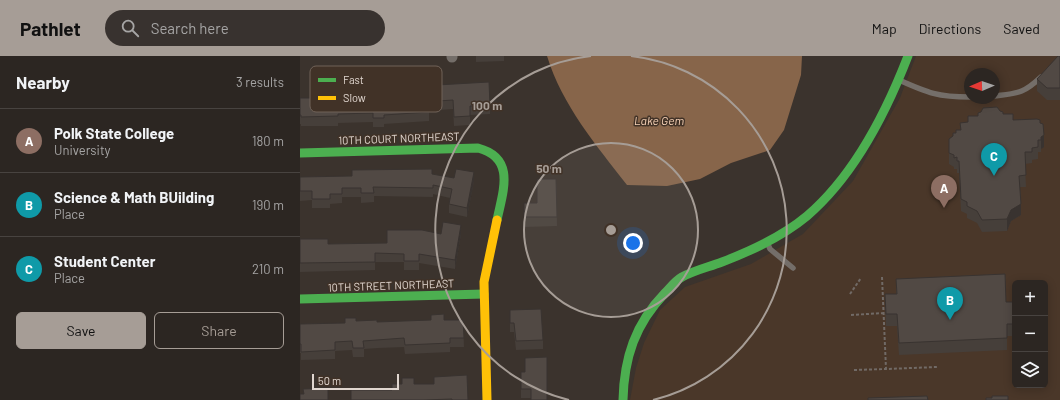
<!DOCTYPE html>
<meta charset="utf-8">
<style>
:root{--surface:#2c2622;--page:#38322f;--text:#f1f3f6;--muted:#a6a5a5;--line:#484340;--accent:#a69d96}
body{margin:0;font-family:Barlow,sans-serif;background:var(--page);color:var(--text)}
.controls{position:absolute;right:12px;bottom:12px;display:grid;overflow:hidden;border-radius:6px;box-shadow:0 2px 10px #0003}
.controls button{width:36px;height:36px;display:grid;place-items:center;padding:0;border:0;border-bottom:1px solid var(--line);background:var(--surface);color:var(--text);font:20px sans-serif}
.compass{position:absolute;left:664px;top:12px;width:36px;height:36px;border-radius:50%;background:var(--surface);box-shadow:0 2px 10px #0003;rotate:268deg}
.scale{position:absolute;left:12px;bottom:10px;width:87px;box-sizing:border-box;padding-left:4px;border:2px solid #e0d6cf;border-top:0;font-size:11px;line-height:14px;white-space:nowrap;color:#e0d6cf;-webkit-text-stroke:3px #413227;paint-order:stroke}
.you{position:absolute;left:333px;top:187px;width:14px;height:14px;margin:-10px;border:3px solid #fff;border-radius:50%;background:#1a73e8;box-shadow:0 0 0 6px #1a73e833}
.badge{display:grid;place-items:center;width:26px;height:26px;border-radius:50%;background:var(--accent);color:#fff;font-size:13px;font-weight:700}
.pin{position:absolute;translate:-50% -33px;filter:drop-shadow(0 1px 2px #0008)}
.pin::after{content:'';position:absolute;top:21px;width:14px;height:12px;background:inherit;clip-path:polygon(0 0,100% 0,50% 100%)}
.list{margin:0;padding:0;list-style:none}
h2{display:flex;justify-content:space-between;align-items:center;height:52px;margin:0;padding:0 16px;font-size:17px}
h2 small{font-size:13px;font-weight:400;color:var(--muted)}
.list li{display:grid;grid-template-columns:26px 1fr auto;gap:12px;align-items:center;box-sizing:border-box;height:64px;padding:0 16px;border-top:1px solid var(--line)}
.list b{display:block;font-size:15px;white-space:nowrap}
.list p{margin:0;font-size:13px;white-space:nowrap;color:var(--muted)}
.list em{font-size:13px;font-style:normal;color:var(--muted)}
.actions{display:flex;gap:8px;padding:12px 16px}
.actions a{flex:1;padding:9px 0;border:1px solid var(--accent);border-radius:6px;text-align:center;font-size:14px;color:var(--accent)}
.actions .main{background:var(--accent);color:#111}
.icon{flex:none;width:22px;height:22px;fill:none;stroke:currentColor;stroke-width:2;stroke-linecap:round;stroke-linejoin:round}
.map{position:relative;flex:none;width:760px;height:344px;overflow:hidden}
header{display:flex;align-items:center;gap:24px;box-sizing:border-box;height:56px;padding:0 20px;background:var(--accent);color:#111}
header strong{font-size:19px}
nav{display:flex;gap:22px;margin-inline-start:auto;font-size:14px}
.search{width:280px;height:36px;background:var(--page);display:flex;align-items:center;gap:10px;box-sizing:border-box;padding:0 14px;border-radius:22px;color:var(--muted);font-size:15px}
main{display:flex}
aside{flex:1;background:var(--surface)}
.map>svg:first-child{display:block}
.built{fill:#4a3729;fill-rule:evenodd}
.water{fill:#87654a}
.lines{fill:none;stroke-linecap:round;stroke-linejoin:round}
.path{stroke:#716a66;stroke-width:2;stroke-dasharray:3 2;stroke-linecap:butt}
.lane{stroke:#746e69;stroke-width:5.5}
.street{stroke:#746e69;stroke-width:11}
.fast{stroke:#4caf50;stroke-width:9}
.slow{stroke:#ffc107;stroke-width:9}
.wall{fill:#463f3a}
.shaded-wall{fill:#393330}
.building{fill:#514944;stroke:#393330}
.ring{fill:none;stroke:#a69d96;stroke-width:2}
.labels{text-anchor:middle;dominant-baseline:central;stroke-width:3;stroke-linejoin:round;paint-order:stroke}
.street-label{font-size:11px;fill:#e0d6cf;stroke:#413227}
.water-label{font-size:12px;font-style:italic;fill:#f8d3b7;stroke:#413227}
.key{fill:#413227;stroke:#716359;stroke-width:1}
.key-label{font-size:11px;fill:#e0d6cf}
.centre{fill:#a69d96;stroke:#413227;stroke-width:2}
.ring-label{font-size:12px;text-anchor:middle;font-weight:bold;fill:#a69d96;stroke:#413227;stroke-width:3;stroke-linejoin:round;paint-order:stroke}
</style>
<header>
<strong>Pathlet</strong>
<div class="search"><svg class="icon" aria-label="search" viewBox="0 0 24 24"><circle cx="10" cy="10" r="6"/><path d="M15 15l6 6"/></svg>Search here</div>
<nav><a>Map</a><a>Directions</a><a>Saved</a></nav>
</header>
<main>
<aside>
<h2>Nearby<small>3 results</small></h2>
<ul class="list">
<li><span class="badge" style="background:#8d6e63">A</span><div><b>Polk State College</b><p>University</p></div><em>180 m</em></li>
<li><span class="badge" style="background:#0f9aa8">B</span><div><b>Science &amp; Math BUilding</b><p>Place</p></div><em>190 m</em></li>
<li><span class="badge" style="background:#0f9aa8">C</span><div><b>Student Center</b><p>Place</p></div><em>210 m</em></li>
</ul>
<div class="actions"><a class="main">Save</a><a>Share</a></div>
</aside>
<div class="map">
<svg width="760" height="344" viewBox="0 0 760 344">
<rect width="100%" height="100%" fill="#3b332d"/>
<path class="built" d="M616,0H760V344H330L336,312L344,287L360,254L385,231L451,208L503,178L553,125L600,42ZM670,18H694V42H670ZM715,227H745V329H715Z"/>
<path class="water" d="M247,0H502L501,19L484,74L470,94L431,107L400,123L367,130L327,129C296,89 262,49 247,0Z"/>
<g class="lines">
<path class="path" d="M582,221L586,313L637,311
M550,238L561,222
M551,259L583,257
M554,314L586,313"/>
<path class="lane" d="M599,24C628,37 638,41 670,41
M694,40C718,37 723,38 741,21
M467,186L470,193L493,212"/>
<path class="street" d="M152,0V1"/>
<path class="fast" d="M0,97L178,92C216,102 203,135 197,164
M0,243L184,238
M323,344C324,302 335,268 365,237C370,232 375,225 382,221C395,214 409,211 422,206C451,195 483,180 507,160C555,119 586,57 608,0"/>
<path class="slow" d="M187,344L184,226L197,164"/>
</g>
<path class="wall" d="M176,0H204V5L176,6Z
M760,0V44H747L737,35V23Z
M137,29L190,49V58L170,59V69L154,70L153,53L138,54Z
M83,40L129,56V65L84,68V71H73V66L38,67V70H1V68H0V42H46Z
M700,55L703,58L713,64L737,63L744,91L741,93V96H738V103L732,104V107L725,108L726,131H720L721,159L711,165L707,175L682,176L677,167L667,162V158L661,155L659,117H657V113H654V111L649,108V83L653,80L656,77L678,60Z
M132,118L174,125L167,161L149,157V148L150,142L133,138V141L74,140V146L61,147V141H42V147L30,148V152H12V144L0,145V121Z
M256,123L257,170L224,171V147H237Z
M141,178H161L155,213L119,207V214H104V206H75V214L0,216V183L28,188L87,187Z
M596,223L706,246H715V280H707V294L599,299L597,270H586L585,250V238H596Z
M210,254L243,284V293L216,294L214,276H210Z
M163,264L164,291H150V296L105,298L104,291L78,292L64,293V301H53L52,294L35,295V303L1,304V297H0V268L45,267L56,265L77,266Z
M247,301L231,342H221V316H225Z
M134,321L168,344H51L114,328H134Z"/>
<path class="shaded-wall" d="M744,79V91L741,93V81Z
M174,116V125L167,161V152Z
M721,148V159L711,165L707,175V163L711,154Z
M161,169V178L155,213V204Z"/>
<path class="building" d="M758,0H760V32H747L737,23Z
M189,26L190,49L170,50V60L154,61L153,44L138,45L137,29Z
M62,33H83V40L128,37L129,56L84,59V62H73V57L38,58V60L1,61V59H0V42H46V39L62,38Z
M697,51L700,55L703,56V58H713V64L737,63L740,64V67L743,68L744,79L741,81V84H738V91L732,92V96H725L726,119L719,120L721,148L711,154L707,163L682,164L677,155L667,150V146L661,143L659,105H657V101L654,102V99L649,97V83L653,80V77H656V74H661L660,67L668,66V60H678V57L681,56L683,52Z
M132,113V118L154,122L156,113L174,116L167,152L149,148L152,133L133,129V132L73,131L74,137H61V132H42V138H30V143H12V135H0V121L52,120V114Z
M237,123H256L257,161H224V147H237Z
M143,166L161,169L155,204L119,198V205H104V198L75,197V206L0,207V183H28V188L87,187V174H122L141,178Z
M705,218L706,246H715V268H707V282L599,287L597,258H586L585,238H597L596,223Z
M241,253L243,284L216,285L214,267H210V254Z
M144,258V264H163L164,282H150V287L105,289L104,282L63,285L64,292H53L52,285L35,286V294L1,296V288H0V268L45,267V262H56V265L77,264V266L131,264V259Z
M247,301V344H231V333H221V316H225V302Z
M167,319L168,344H152V343L124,344H51V334H92V328H102V322H114V328H134V321Z
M28,332V344H0V338H4L3,333Z
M627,340L628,344H568V342Z
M692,340H708V344H686V342H692Z"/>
<circle cx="311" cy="174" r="87" fill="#a69d96" fill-opacity=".12"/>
<g class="ring">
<circle cx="311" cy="174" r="87"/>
<path d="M269 344A175 175 0 0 1 291 0M331 0A175 175 0 0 1 353 344"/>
</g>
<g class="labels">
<g class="street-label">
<text transform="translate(99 82) rotate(-2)">10TH COURT NORTHEAST</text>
<text transform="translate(91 229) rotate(-2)">10TH STREET NORTHEAST</text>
</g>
<g class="water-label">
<text x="359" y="64">Lake Gem</text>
</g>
</g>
<rect x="10" y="10" width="132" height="46" rx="6" class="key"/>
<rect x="18" y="22" width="18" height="4" fill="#4caf50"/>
<rect x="18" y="40" width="18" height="4" fill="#ffc107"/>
<g class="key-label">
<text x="43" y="28">Fast</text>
<text x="43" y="46">Slow</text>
</g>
<circle cx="311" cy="174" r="6" class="centre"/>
<g class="ring-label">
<text x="187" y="54">100 m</text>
<text x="249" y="117">50 m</text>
</g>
</svg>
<div class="controls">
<button>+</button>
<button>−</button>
<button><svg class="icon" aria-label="layers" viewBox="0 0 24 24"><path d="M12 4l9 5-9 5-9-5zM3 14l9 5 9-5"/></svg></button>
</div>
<svg class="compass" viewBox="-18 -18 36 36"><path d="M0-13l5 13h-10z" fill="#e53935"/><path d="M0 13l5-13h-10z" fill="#a6a5a5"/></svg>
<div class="scale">50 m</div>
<div class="you"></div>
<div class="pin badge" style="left:644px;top:152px;background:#8d6e63">A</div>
<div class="pin badge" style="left:650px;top:264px;background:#0f9aa8">B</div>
<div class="pin badge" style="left:694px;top:120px;background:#0f9aa8">C</div>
</div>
</main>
